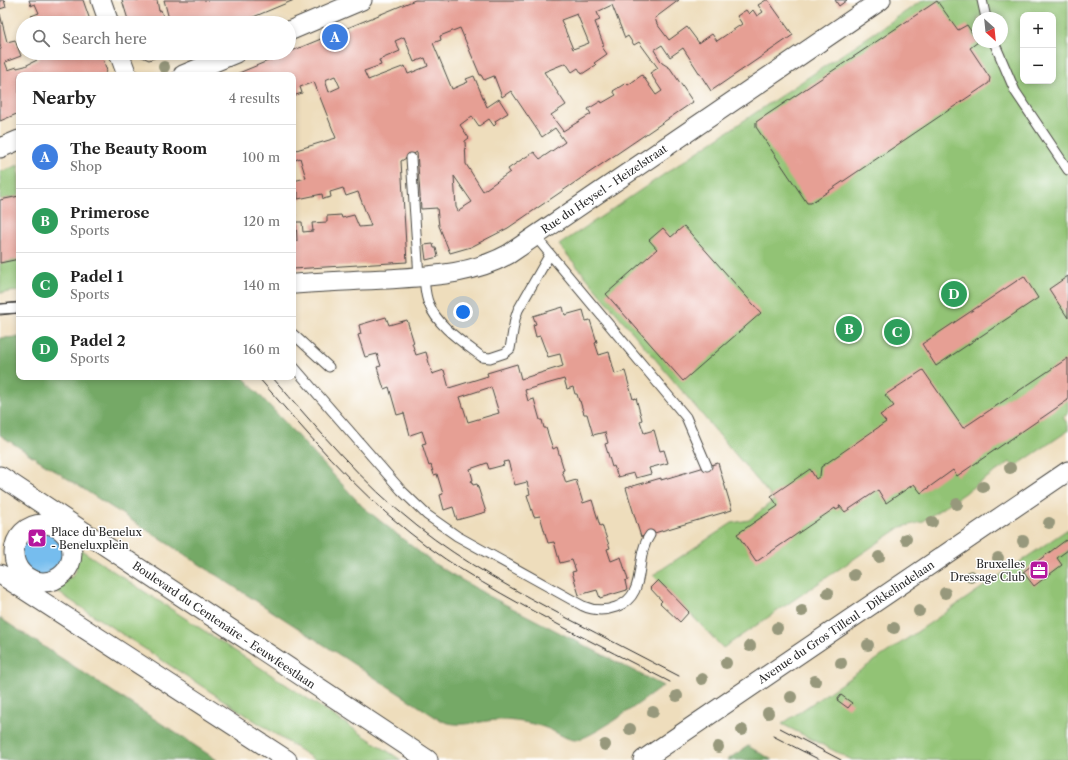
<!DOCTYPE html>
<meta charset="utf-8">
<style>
:root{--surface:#fff;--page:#f2f2f2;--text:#222;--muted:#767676;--line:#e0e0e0;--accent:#b5179e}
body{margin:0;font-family:"Libre Caslon Text",serif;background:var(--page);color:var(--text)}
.controls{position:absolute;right:12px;top:12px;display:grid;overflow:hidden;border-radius:8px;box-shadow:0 2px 6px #0003}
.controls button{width:36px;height:36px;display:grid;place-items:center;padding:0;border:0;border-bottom:1px solid var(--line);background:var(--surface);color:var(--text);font:20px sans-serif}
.compass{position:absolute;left:972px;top:12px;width:36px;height:36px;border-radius:50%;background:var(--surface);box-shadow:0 2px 6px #0003;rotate:153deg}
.you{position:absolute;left:463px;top:312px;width:14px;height:14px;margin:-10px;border:3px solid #fff;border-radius:50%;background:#1a73e8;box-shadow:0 0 0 6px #1a73e833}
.badge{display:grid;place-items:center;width:26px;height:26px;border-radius:50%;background:var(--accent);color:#fff;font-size:13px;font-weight:700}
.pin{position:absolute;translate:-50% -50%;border:2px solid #fff;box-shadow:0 1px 4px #0006}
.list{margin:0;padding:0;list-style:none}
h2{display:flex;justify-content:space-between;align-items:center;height:52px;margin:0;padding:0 16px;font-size:17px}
h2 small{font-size:13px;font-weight:400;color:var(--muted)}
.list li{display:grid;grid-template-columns:26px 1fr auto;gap:12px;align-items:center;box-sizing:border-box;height:64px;padding:0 16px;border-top:1px solid var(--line)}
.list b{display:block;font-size:15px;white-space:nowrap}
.list p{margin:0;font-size:13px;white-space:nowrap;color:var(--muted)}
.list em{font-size:13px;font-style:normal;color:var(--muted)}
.icon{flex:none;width:22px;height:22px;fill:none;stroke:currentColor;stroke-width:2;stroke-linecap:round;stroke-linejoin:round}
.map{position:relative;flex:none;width:1068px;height:760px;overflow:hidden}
.search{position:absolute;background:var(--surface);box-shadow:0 2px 6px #0003;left:16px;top:16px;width:280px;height:44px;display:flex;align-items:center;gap:10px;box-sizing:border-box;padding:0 14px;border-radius:22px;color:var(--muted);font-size:15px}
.panel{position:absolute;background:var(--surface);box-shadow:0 2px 6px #0003;left:16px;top:72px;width:280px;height:308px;border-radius:8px}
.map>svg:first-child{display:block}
.green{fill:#92c374;stroke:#5e7750;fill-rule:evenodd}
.forest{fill:#75a966;stroke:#506a48}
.water{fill:#76bdee;stroke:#50748c}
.building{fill:#e69f94;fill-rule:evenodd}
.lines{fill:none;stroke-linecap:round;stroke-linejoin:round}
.lane-casing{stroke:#484641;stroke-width:11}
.street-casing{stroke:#484641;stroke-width:21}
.lane{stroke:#fff;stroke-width:9}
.street{stroke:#fff;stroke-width:19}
.tram{stroke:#2b2b2b;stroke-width:1}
.tree{fill:#97987b}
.labels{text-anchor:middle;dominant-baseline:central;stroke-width:3;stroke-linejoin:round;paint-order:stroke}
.street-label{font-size:11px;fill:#2b2b2b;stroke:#fff}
.poi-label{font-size:11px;fill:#2b2b2b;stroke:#fff;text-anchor:start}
</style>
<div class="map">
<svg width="1068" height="760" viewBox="0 0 1068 760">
<rect width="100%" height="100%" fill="#fff"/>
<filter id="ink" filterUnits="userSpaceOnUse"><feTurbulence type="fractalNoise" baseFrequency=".025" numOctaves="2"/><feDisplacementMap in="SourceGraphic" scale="8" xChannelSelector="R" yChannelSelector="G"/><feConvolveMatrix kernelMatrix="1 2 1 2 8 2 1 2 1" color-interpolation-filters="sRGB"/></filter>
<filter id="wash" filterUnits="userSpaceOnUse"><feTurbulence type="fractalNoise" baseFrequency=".012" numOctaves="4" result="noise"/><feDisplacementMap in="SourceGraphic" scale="16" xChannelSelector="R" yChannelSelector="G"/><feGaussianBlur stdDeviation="0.9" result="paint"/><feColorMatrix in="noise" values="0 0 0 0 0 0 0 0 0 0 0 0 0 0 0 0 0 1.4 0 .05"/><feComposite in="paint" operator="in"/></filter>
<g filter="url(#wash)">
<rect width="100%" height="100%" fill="#eeddbc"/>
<path class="green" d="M923,0H1068V414L1063,417L1068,425V431L1014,467L1010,462L922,522L901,527L723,648L653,575L732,523L749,520L774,500L559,245ZM1023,15H1053V81H1023ZM978,18H1002V42H978Z
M19,165V196L0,200V172Z
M19,259V291L0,293V263Z
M1068,529V760H852L782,724Z
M75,546L401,760H315L50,587L65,580L69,577L71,578L77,569L75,568L76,556Z"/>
<path class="forest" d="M19,337V377H243L363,507L433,563L489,596L663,686C648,697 589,741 574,740C565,739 555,731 546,728C534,723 517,721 504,720C482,719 461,730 440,720L0,435V338Z
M0,618L217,760H0Z
M748,746L772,760H727Z"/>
<path class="water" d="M18 553a24 24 0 1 1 48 0a24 24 0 1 1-48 0Z"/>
<g id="blocks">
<path class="building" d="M0,0H4L6,7L0,9Z
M29,0H83L91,23H33L31,16L39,13L35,4L31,6Z
M122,0H157L159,11L161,10L164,20L169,19L164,0H294L239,23H129Z
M415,0H679L655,18L657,24L669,40L687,27L699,43L712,34L717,41L742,24L737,16L746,10L749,14L753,10L757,16L763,12L758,5L766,0H768L793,35L711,91L683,48L670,57L662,45L654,50L662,63L670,68L693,102L508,228L471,247L450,253L439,226L437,208L421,209L417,152L401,161L407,262L293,269V241H297L296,222H302L303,232L313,231L312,223L327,222V216L341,215L342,218L354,215L359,227L371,226L358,192L346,196L343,188L330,192L331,197L323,199L322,194L298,199V192L293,193V181L306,178L300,158L293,161V151L336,138L314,82L300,87L302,93L293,96V75H234ZM612,5L625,38L628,36L634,45L639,42L658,68L650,73L662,91L656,95L642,75L628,85L626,83L613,91L616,95L602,103L601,101L588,109L591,114L563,131L551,115L566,105L544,72L566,63L572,72L578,68L582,74L596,65L594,63L607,54L602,47L604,46L595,22L600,20L597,12ZM577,14L589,43L573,49L561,20ZM460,28L480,75H481L484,80L494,76L502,97L511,91L542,137L555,128L565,142L540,159L534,152L521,160L508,169L510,172L483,191L466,164L465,141L469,138L460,125L472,116L479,126L489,119L494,126L496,124L495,121L508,113L499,99L487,107L474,76L466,79L468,82L452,89L433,43L441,40L440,36ZM404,37L414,62L425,58L428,66L408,74L405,66L368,80L364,71L381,65L379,60L400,51L395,41ZM335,76L340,87L329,92L325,80ZM454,176L472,202L464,207V208L458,211L456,207Z
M835,0H847L839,6Z
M937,1L958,30L967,25L978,42L970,48L990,78L989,83L811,203H807L756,127V122Z
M0,14L7,42L15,40L21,56L5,62L8,70L17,67V68L25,66L39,59L37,53H46L47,55L52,53H101L107,71L104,75H19V113L0,121V50L1,49L0,44Z
M139,53H167L149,60L140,56Z
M19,196V259L0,263V200Z
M293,205H295L296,222H293Z
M684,226L761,313L683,381L606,294L657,249L649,240L663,228L671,237Z
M433,244L434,248H436L438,257L426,260L424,245Z
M1024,276L1038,298L936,366L922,344Z
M1068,276V318L1049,289Z
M563,307L565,315L583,310L586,321L590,320L597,342L595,343L599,355L609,352L615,374L625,371L633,399L636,398L642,420L640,421L644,433L654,430L660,451L664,450L668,463L649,468L651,474L636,478L634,473L618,477L614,466L612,467L605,444L608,443L605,432L593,435L587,414H584L580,401H579L577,394H575L573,387L567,389L564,379L525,390L528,401L534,399L540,420H542L544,428H546L553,449L557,447L564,470L562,471L566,483L576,480L583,503L592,500L600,526L602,525L610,548L607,549L611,561L621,557L628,580L625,581L627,590L600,598L597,590L579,595L572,572L576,571L572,560L560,563L554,542L548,543L540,516L534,517L527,495L530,494L527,482L515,485L508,461L503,462L504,465L489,469L487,463L470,469L473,480L471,481L473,485L477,484L486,512L457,520L453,507L444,510L440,495L443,494L437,474L434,475L431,465L429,466L422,444L426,443L422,431L410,435L404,413L397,415L389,387L384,389L377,367L381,366L377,354L365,357L358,335L361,334L359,325L386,317L389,325L407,320L414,343H412L416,355L426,352L432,374L444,370L449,388L488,376L487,373L517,364L521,379L563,366L560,354L548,357L540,336L536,337L533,325L536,324L533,316ZM491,387L499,413L468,422L460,397Z
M1068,358V400L957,476L953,470L921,493L914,484L886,503L878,490L845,512L840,506H839L840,508L836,510L835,508L756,562L737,534L778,506L771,496L810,469L816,479L820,476L821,467L886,422L880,415L894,406L885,395L923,370L963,428Z
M718,463L732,510L641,537L626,488L661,478V480Z
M1066,540L1068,543V550L1057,558L1062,565L1034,586L1023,572Z
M658,580L689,612L680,622L660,603L662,601L650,588Z
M841,695L852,703L848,708L837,700Z"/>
</g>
</g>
<g filter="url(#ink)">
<use href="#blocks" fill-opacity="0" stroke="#484641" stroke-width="1"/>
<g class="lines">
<defs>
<path id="lane" d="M982,0L986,18
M994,42L1015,91L1068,170
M411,158L419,277
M535,236L686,417L707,466
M424,277C425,286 425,296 429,304C437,326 464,343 482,357L490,358L505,353L510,349L515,319L518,310L550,254
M0,309L19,308
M293,334L329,367
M293,366L401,490L427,515L457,536L583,606C594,611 605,611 616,607C649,595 633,558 650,535"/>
<path id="street" d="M101,0L109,23
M289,31L362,0
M119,53L127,75
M183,75L236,53
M0,148L19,140
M293,284C325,282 356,280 388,279C430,276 471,275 509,254L881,0
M0,476L428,760
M14 553a29 29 0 1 1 58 0a29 29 0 1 1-58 0Z
M0,574L287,760
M643,760L1068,471"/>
</defs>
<use href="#lane" class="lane-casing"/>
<use href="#street" class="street-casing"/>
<use href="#lane" class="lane"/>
<use href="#street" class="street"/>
<path class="tram" d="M0,304L19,302
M0,315L19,313
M258,377C306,432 352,487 410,533C456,570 507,597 559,625C596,644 633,663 670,682
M272,377C318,429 362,483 417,526C464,563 516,591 569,619C606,638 642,657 679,676
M780,728L841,760
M773,736L820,760"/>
</g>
<g class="tree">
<circle cx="164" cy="67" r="6"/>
<circle cx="1010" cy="468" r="6"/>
<circle cx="983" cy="487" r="6"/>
<circle cx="957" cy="504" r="6"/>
<circle cx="932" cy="522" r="6"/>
<circle cx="1049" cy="523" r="6"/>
<circle cx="906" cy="539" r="6"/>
<circle cx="1023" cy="541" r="6"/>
<circle cx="879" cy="557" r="6"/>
<circle cx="998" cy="558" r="6"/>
<circle cx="854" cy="575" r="6"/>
<circle cx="971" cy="576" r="6"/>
<circle cx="828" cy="593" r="6"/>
<circle cx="945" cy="593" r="6"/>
<circle cx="802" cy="611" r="6"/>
<circle cx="919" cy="611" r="6"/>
<circle cx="777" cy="628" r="6"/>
<circle cx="894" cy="628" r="6"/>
<circle cx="868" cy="645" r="6"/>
<circle cx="750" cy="646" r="6"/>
<circle cx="726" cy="663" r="6"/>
<circle cx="841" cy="663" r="6"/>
<circle cx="702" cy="679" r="6"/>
<circle cx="815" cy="681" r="6"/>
<circle cx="677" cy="696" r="6"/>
<circle cx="791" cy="697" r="6"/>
<circle cx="653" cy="712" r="6"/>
<circle cx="768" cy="713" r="6"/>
<circle cx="630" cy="729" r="6"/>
<circle cx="742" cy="730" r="6"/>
<circle cx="605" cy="745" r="6"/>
<circle cx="718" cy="747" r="6"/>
</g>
</g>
<defs>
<symbol id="sight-square" viewBox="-11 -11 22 22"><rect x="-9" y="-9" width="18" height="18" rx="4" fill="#b5179e" stroke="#fff"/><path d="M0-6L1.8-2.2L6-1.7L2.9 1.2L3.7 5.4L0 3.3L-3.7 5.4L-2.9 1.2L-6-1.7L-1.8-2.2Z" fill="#fff"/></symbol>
<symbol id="office-square" viewBox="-11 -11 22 22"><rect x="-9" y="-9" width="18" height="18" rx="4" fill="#b5179e" stroke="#fff"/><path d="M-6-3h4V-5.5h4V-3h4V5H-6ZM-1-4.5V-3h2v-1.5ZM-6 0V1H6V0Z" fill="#fff"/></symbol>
</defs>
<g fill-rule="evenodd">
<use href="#sight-square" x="26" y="527" width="22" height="22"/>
<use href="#office-square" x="1028" y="559" width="22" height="22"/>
</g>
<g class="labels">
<g class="street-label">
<text transform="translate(604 189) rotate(-34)">Rue du Heysel - Heizelstraat</text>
<text transform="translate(846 622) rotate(-34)">Avenue du Gros Tilleul - Dikkelindelaan</text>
<text transform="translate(224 625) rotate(34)">Boulevard du Centenaire - Eeuwfeestlaan</text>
</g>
<g class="poi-label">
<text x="51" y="532">Place du Benelux<tspan x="51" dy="13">- Beneluxplein</tspan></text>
<text x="1025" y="564" text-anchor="end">Bruxelles<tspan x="1025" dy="13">Dressage Club</tspan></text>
</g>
</g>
</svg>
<div class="controls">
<button>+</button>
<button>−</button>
</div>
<svg class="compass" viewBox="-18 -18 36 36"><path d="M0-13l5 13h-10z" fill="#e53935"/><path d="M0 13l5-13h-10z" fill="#767676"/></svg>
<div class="you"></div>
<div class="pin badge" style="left:335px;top:37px;background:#3f7fe0">A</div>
<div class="pin badge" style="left:849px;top:329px;background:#2e9e5b">B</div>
<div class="pin badge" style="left:897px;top:332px;background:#2e9e5b">C</div>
<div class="pin badge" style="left:954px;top:294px;background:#2e9e5b">D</div>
<div class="search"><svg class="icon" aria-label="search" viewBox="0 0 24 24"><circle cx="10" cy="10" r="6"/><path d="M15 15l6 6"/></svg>Search here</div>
<section class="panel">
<h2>Nearby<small>4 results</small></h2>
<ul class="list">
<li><span class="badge" style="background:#3f7fe0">A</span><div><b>The Beauty Room</b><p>Shop</p></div><em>100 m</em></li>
<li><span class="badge" style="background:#2e9e5b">B</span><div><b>Primerose</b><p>Sports</p></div><em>120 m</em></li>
<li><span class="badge" style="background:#2e9e5b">C</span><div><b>Padel 1</b><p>Sports</p></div><em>140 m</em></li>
<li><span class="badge" style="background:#2e9e5b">D</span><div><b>Padel 2</b><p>Sports</p></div><em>160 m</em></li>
</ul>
</section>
</div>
